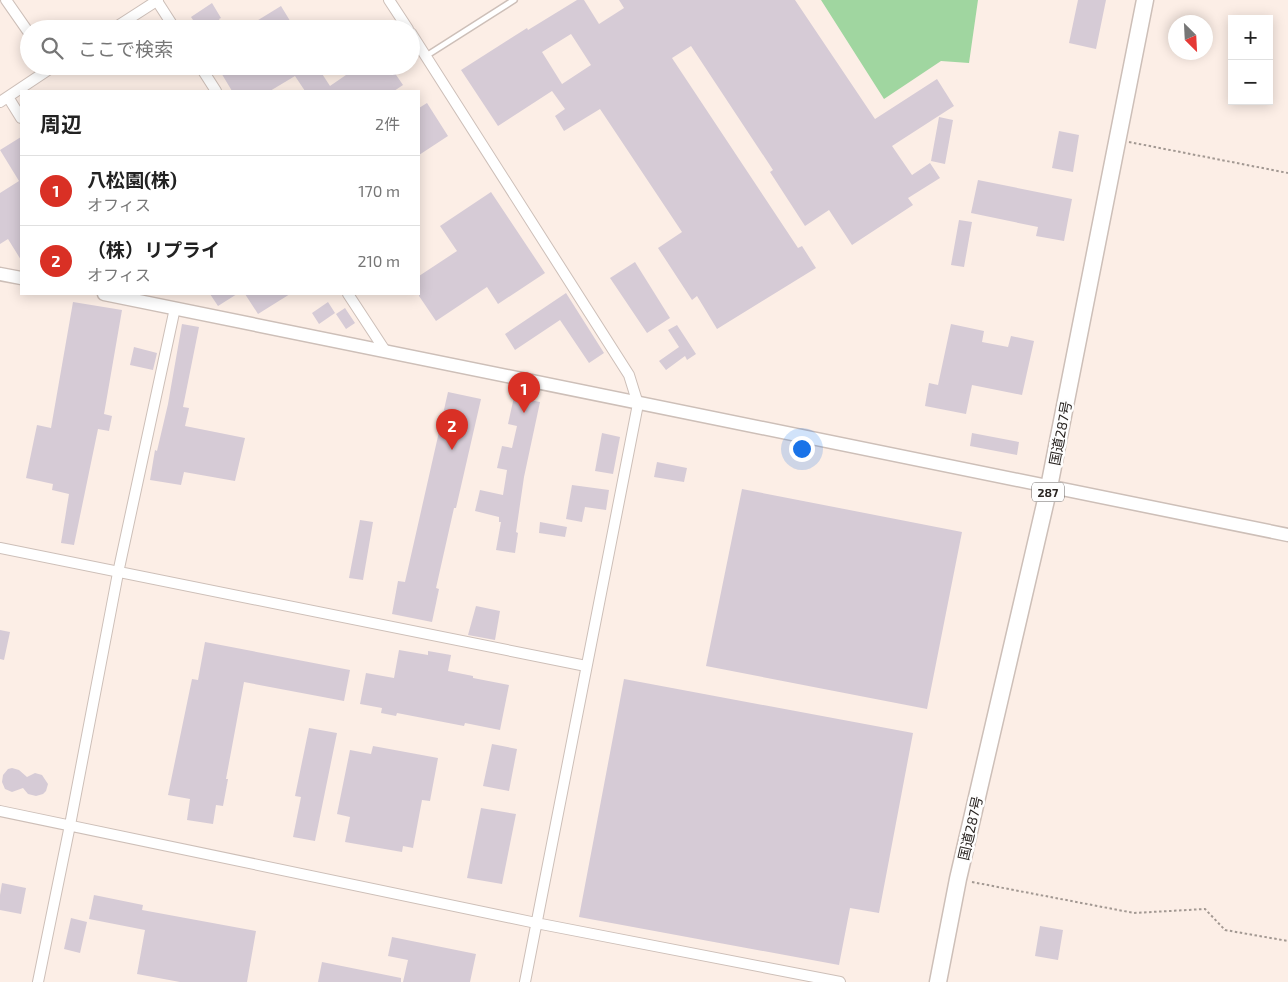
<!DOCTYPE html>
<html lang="ja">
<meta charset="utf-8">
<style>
:root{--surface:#fff;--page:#f6f6f6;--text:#222;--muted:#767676;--line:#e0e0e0;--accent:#d93025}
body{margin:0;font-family:"Exo 2","Noto Sans JP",sans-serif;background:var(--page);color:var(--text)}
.controls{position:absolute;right:15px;top:15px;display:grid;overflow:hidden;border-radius:0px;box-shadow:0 2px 12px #0003}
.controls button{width:45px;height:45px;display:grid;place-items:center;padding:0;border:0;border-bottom:1px solid var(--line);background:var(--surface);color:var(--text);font:25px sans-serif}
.compass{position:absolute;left:1168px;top:15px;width:45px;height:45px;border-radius:50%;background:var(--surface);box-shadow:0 2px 12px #0003;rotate:156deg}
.you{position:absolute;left:801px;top:448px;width:18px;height:18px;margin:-12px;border:4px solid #fff;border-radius:50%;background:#1a73e8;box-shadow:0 0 0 8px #1a73e833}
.badge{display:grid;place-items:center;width:32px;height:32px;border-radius:50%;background:var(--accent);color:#fff;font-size:16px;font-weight:700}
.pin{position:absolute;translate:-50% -41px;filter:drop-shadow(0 1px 2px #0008)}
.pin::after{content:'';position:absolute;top:26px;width:18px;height:15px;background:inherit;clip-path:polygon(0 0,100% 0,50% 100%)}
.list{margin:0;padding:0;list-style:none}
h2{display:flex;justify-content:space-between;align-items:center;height:65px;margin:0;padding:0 20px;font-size:21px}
h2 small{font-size:16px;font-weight:400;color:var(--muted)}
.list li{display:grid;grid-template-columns:32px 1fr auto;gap:15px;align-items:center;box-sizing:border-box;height:70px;padding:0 20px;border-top:1px solid var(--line)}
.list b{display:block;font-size:19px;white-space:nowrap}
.list p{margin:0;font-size:16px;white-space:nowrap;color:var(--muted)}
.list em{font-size:16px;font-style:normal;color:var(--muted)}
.icon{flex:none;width:28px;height:28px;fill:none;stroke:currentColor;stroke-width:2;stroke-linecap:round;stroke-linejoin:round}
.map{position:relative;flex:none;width:1288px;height:982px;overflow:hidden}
.search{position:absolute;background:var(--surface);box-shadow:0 2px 12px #0003;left:20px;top:20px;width:400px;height:55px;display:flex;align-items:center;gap:12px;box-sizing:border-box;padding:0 18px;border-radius:28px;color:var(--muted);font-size:19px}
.panel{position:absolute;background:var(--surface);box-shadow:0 2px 12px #0003;left:20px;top:90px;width:400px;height:205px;border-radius:0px}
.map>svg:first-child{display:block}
.green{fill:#a0d6a0}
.building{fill:#d6cbd6;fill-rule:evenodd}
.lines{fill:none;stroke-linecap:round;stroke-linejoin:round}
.service-casing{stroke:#cdbfb8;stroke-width:8}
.minor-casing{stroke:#cdbfb8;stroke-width:12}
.tertiary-casing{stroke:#cdbfb8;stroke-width:15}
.trunk-casing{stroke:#cdbfb8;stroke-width:19}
.path{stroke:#a29892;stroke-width:2;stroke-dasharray:2.5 2.5;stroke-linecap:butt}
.service{stroke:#fff;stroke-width:5}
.minor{stroke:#fff;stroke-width:10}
.tertiary{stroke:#fff;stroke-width:12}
.trunk{stroke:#fff;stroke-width:16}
.labels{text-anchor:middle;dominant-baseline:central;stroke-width:5;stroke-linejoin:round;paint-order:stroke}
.shield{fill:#fefefe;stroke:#6a6664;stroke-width:1}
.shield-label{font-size:12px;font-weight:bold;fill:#2a2522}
.street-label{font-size:14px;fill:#2a2522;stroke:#fefefe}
</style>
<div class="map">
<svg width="1288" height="982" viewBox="0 0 1288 982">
<rect width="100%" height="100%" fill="#fceee6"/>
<path class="green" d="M821,0H978L969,63L941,61L884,99Z"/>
<path class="building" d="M577,0H584L599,24L624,8L619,0H795L875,119L937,79L954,106L892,146L912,175L930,163L940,178L908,198L913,205L852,245L829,210L805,226L770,172L773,170L691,46L672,58L798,248L802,246L816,268L717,329L697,296L692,300L658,248L682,232L600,109L564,131L555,116L565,109L552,91L498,126L461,70L527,28L528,30ZM571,34L591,65L562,84L542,52Z
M1078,0H1106L1096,49L1069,43Z
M212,3L221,18L219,19L225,29H199L191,17Z
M281,6L295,29H259L255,22Z
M217,66H317L330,86L359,66H390L403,85L394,91H305L295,76L270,91H232Z
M427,103L448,136L419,155V108Z
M939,117L953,120L945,164L931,161Z
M1059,131L1079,135L1073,172L1052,168Z
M21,137V260L8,239L0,244V193L19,181L0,150Z
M978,180L1072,199L1064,241L1036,236L1038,227L971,213Z
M491,192L545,273L498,304L487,287L436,321L419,296V276L457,251L440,226Z
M959,220L972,222L964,267L951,265Z
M635,262L670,318L647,333L610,278Z
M566,293L604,353L589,363L560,320L515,350L505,334Z
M210,294H237L218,306Z
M245,294H290L258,314Z
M73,302L122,310L104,414L112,416L109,431L98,429L74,545L61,543L69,494L52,490L53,484L26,478L37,425L51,428Z
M328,302L335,313L319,324L312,313Z
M345,308L355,323L346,329L336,314Z
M182,324L199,327L183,407L189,408L185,426L245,438L235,481L184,472L181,485L150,480L155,450L157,451L168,404Z
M951,324L984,331L982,342L1008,347L1011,336L1034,341L1022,395L972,385L966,414L925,406L929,383L938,385Z
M677,325L696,354L687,360L685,356L666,370L659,361L679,347L668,330Z
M134,347L157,353L153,370L130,365Z
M448,392L481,399L456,508H454L436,588L439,589L432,622L392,614L398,581L405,582Z
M514,397L540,402L524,477L516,532L518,533L515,553L496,550L501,522H499V517L475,511L480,490L503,495L507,470L497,468L502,446L512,448L517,426L508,424Z
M602,433L620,437L613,474L595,471Z
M972,433L1019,442L1017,455L970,446Z
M657,462L687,468L684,482L654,477Z
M572,485L609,490L606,510L585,507L582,522L566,519Z
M742,489L962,532L927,709L706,666Z
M360,520L373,522L363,580L349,578Z
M540,522L567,527L565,537L539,533Z
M476,606L500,611L495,640L468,635Z
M0,630L10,632L4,660L0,659Z
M205,642L350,670L344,701L244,682L226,779H228L223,806L216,805L213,824L187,820L190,799L168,795L192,679L198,680Z
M399,650L428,655V651L451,655L448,671L473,676V678L509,685L500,730L465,723L464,726L397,713L396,716L381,713L382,708L360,704L366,673L394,678Z
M624,679L913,733L879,913L850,908L839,965L579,917Z
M309,728L337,733L315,841L293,837L301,797L295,796Z
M492,744L517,749L509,791L483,786Z
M373,746L438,758L430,801L422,800L413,848L403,846L402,852L345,842L350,817L337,814L350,750L371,754Z
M12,768L19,770L27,777L35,773L42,775L48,784L46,791L43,794L36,796L28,794L23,788L12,792L5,789L2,782L3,775L8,769Z
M481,808L516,814L502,884L467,878Z
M2,883L26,888L21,914L0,910V895Z
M94,895L143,905L142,910L256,931L247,982H180L137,974L145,930L89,919Z
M71,918L87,922L80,953L64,949Z
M1040,926L1063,930L1058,960L1035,956Z
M392,937L476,954L470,982H403L408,960L388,956Z
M322,962L401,978V982H318Z"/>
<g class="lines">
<defs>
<path id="service" d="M426,56L514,0"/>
<path id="minor" d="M6,0L29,33
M389,0L408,29
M157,1L175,29
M113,29L158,0
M411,33L629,375L638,404L525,982
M200,66L216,91
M8,97L21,118
M0,102L54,66
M348,294L386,352
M0,548L586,666
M0,811L536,923L840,982
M38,982L70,825L118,573L175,308"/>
<path id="tertiary" d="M0,274L21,278
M104,294L1288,535"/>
<path id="trunk" d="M938,982L958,879L1049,487L1145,0"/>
</defs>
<use href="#service" class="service-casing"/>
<use href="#minor" class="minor-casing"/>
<use href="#tertiary" class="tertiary-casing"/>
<use href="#trunk" class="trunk-casing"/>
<path class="path" d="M1129,142L1288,173
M972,882L1134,913L1205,909L1225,930L1288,941"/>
<use href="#service" class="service"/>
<use href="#minor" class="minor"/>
<use href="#tertiary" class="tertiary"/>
<use href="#trunk" class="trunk"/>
</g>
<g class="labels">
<rect class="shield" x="1032" y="482.5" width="32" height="19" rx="4"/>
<g class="shield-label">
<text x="1048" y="492">287</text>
</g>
<g class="street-label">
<text transform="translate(1060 433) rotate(-79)">国道287号</text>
<text transform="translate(970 828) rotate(-77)">国道287号</text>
</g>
</g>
</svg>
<div class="controls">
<button>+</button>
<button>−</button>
</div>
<svg class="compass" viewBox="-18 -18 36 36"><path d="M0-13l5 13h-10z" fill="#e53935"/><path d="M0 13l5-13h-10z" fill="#767676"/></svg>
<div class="you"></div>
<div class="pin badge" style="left:524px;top:413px">1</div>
<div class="pin badge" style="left:452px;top:450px">2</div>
<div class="search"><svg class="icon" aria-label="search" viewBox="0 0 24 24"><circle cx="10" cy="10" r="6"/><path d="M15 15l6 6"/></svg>ここで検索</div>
<section class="panel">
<h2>周辺<small>2件</small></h2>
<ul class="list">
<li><span class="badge">1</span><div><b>八松園(株)</b><p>オフィス</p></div><em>170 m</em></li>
<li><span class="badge">2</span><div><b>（株）リプライ</b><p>オフィス</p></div><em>210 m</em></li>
</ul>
</section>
</div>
